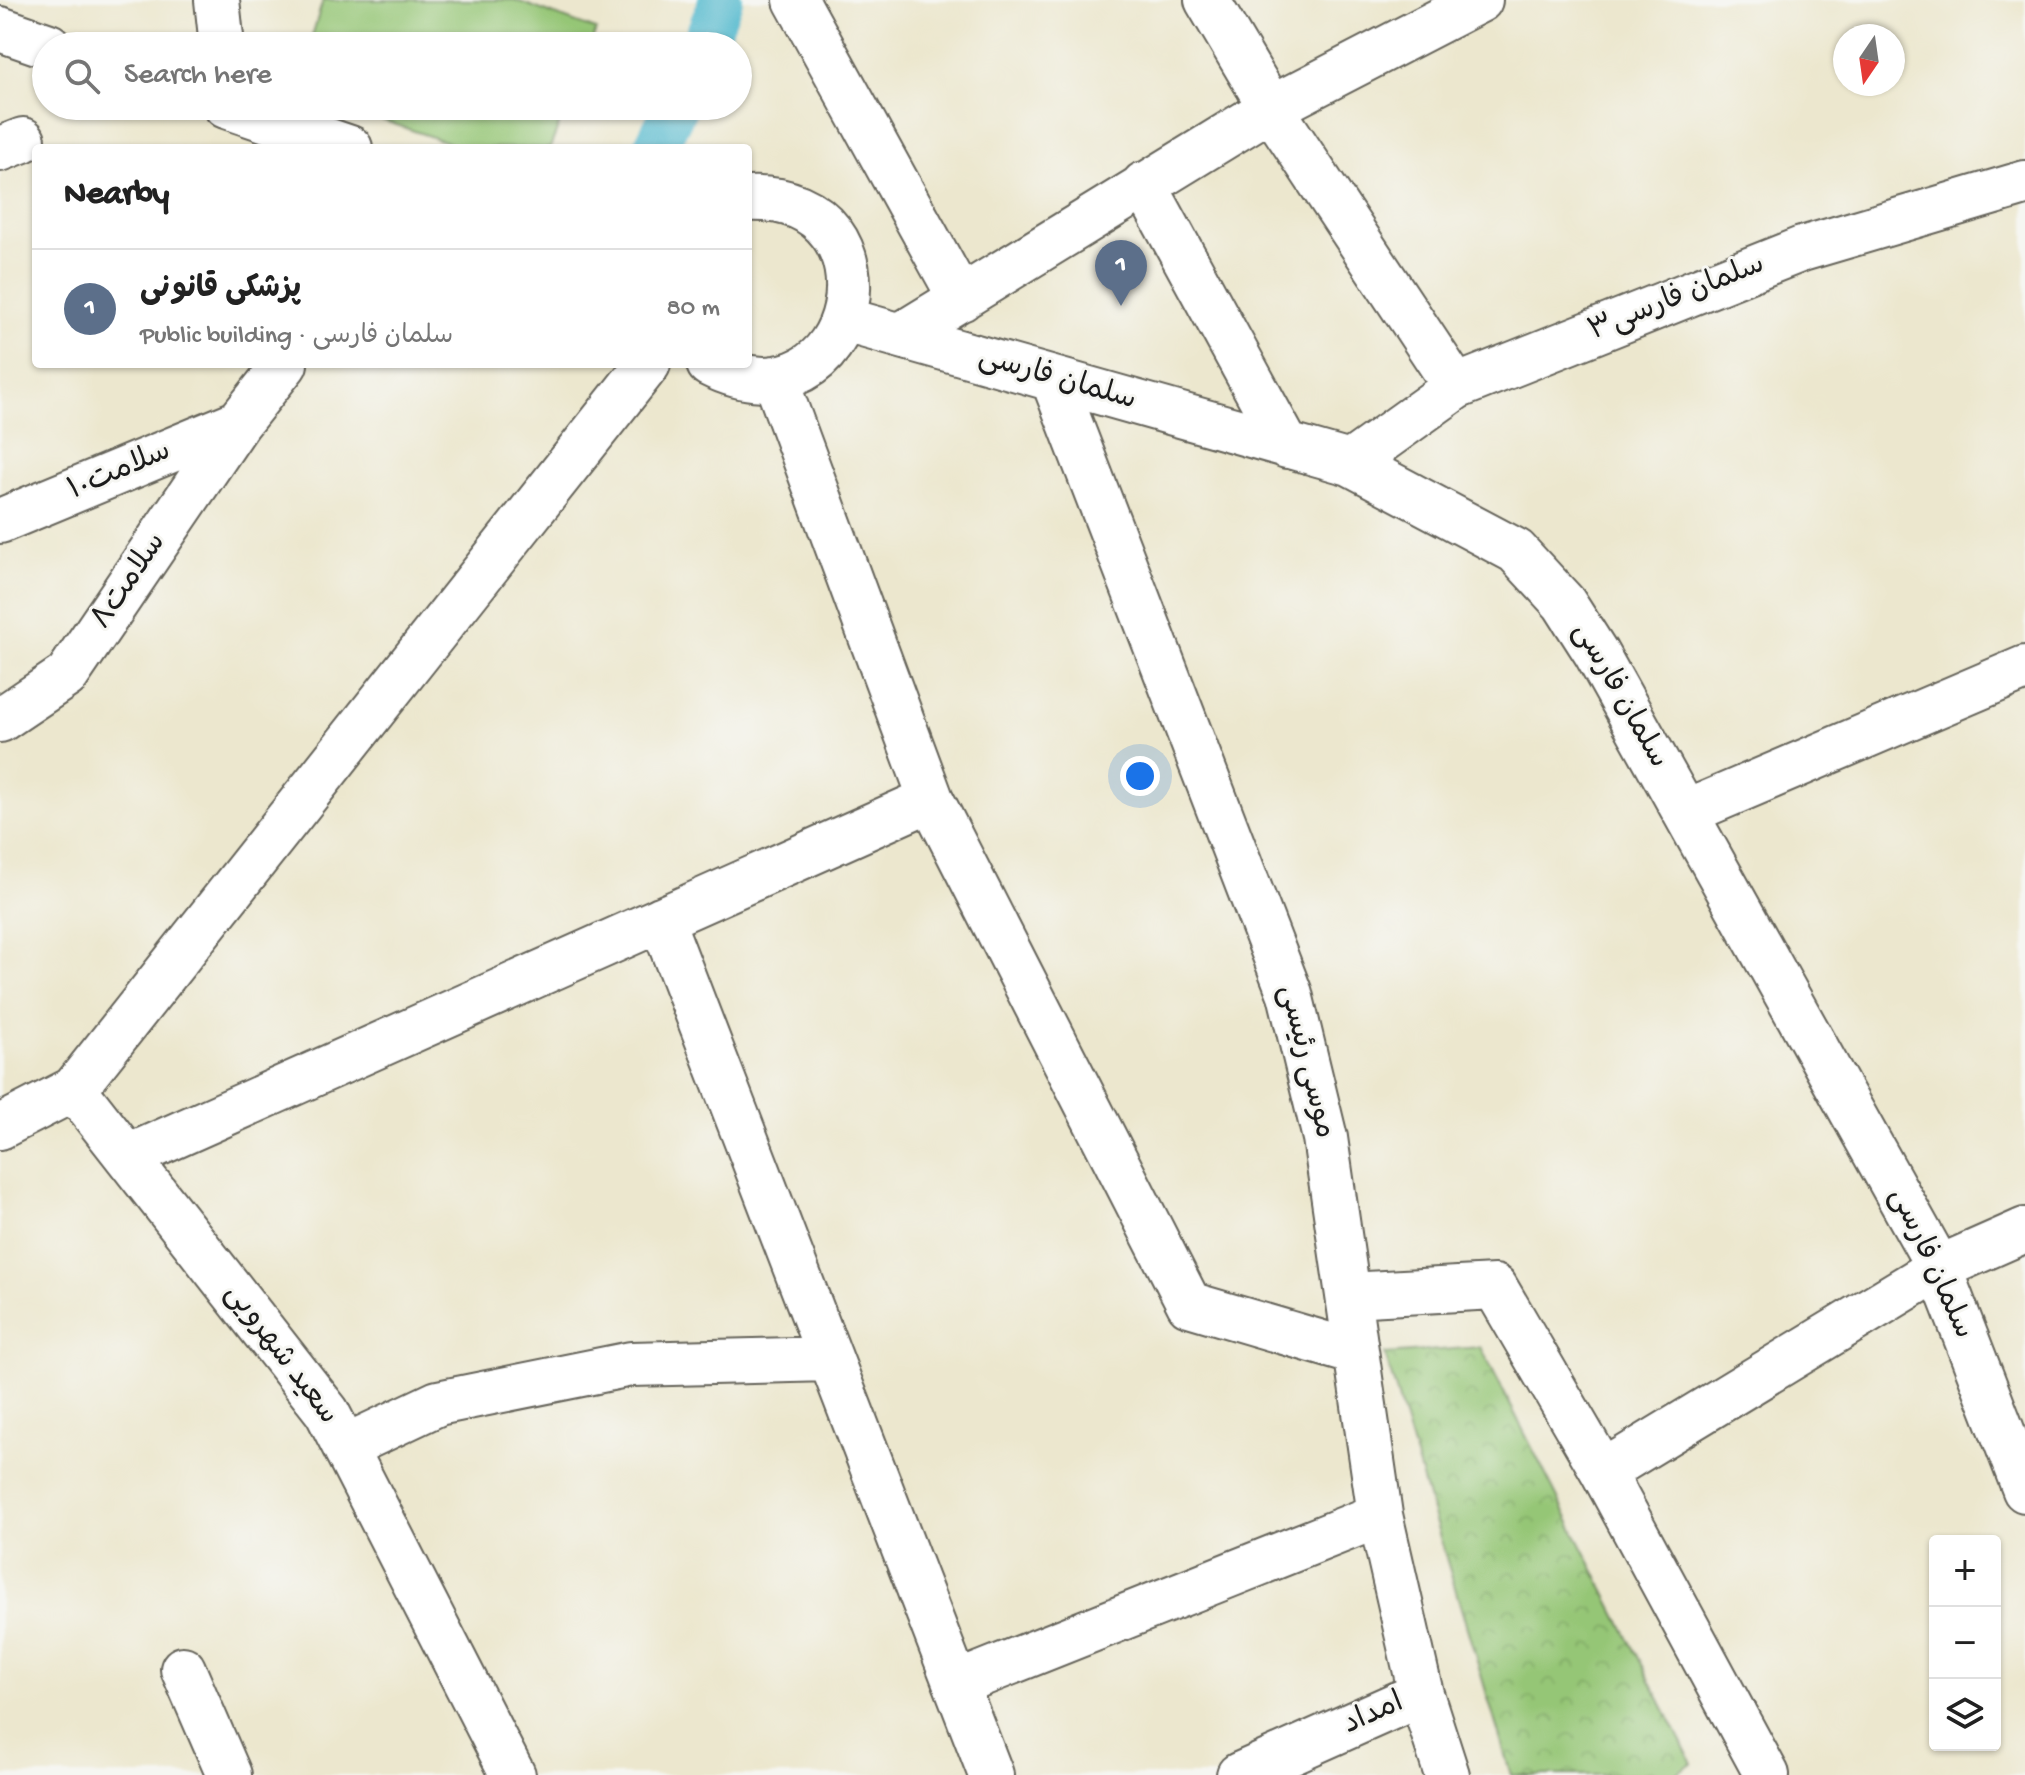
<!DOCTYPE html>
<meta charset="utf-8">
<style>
:root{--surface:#fff;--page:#f6f6f6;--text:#222;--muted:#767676;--line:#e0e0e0;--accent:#db2777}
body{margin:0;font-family:"Gochi Hand","Playpen Sans Arabic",sans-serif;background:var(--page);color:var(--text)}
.controls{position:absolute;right:24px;bottom:24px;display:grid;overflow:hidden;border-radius:8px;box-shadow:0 2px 6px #0004}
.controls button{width:72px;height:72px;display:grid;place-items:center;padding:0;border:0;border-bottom:2px solid var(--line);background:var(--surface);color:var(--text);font:40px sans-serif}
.compass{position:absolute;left:1833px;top:24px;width:72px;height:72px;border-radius:50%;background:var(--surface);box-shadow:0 2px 6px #0004;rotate:193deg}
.you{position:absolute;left:1140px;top:776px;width:28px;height:28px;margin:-20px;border:6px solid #fff;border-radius:50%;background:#1a73e8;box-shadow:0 0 0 12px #1a73e833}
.badge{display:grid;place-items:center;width:52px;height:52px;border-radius:50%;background:var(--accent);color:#fff;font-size:26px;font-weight:700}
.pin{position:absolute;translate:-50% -66px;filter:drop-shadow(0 2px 4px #0008)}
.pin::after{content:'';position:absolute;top:42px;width:28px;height:24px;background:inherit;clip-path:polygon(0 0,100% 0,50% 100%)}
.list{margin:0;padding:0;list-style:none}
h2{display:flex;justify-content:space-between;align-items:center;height:104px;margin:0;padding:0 32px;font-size:34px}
h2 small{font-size:26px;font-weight:400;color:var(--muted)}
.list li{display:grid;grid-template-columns:52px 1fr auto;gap:24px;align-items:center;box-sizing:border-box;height:120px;padding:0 32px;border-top:2px solid var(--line)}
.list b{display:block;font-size:30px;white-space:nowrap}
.list p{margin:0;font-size:26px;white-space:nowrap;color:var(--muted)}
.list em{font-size:26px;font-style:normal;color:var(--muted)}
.icon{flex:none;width:44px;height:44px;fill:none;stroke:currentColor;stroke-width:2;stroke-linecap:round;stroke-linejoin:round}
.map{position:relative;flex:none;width:2025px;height:1775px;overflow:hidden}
.search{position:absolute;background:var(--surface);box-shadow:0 2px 6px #0004;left:32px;top:32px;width:720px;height:88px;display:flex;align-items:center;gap:20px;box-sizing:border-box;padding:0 28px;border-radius:44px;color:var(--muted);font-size:30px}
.panel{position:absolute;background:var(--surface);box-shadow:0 2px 6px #0004;left:32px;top:144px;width:720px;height:224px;border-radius:8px}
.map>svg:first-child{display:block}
.park{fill:url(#park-crowns);stroke:#587149;stroke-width:2}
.pitch{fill:#95c676;stroke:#587149;stroke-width:2}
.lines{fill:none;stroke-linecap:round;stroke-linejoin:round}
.canal{stroke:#50b8cd;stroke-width:44}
.minor-casing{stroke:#65635a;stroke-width:48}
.minor{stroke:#fff;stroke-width:44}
.labels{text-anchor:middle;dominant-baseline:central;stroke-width:6;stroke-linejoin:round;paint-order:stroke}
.street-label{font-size:30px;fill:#1c1c1c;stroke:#f6f6f2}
</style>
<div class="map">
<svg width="2025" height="1775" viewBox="0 0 2025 1775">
<defs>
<pattern id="park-crowns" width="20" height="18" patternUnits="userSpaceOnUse" patternTransform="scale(2)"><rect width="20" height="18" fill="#95c676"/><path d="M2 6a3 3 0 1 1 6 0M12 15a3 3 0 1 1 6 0" fill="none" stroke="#80aa66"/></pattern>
</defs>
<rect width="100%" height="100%" fill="#f6f6f2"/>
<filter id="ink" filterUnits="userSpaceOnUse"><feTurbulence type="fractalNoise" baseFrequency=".0125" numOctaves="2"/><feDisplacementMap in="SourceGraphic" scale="16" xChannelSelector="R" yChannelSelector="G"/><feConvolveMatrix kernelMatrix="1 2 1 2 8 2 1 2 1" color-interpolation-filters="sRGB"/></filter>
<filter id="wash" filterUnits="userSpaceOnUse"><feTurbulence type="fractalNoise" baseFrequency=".006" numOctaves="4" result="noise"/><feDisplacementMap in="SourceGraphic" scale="32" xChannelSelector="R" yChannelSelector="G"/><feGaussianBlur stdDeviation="1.8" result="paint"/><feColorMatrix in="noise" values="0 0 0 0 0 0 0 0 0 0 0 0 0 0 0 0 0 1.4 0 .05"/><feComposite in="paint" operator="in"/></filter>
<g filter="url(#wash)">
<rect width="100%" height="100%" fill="#ece7ce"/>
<path class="park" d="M1481,1347L1692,1763L1674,1775H1511L1385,1354Z"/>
<path class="pitch" d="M323,0H515L596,30L590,46H309Z
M341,106H566L550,148H464Z"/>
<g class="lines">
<path class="canal" d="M703,46L721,0
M655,148L676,106"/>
</g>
</g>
<g filter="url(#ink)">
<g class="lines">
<defs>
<path id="minor" d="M217,0L222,46
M796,0L961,299
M1207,0L1271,108L1456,387
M0,29L49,46
M226,106L350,148
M0,149L23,140
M1144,184L1287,446
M845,320L1350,463L1516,551L1564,603L1596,653L1939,1268L2025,1490
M901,335L1271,108L1480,0
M709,364C861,441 909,192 748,199
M775,378L931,799L1189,1304L1356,1353
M1053,379L1290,994L1325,1138L1380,1515L1421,1694L1447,1775
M1350,463L1456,387L1802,249L2025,183
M0,521L239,422
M0,720L67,675L239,422L285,364
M1687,812L2025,668
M661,919L991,1775
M74,1089L327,1412L513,1775
M0,1127L74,1089L648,364
M128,1157L931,799
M1348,1295L1495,1287L1603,1472L1767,1775
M345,1447L438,1403L631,1364L830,1359
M1603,1472L1939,1268L2025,1230
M183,1669L229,1775
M956,1684L1380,1515
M1239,1775L1421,1694"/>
</defs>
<use href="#minor" class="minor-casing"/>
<use href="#minor" class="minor"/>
</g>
</g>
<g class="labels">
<g class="street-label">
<text transform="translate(1677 299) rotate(-22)">سلمان فارسی۳</text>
<text transform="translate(1057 380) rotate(16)">سلمان فارسی</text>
<text transform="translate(120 472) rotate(-23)">سلامت۱۰</text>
<text transform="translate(130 582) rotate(-56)">سلامت۸</text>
<text transform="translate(1619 696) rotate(60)">سلمان فارسی</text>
<text transform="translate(1305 1062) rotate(76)">موسی رئیسی</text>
<text transform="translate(1930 1264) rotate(65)">سلمان فارسی</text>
<text transform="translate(280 1355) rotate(53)">سعید شهرویی</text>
<text transform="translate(1374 1715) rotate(-24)">امداد</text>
</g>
</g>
</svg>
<div class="controls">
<button>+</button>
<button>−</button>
<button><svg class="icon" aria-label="layers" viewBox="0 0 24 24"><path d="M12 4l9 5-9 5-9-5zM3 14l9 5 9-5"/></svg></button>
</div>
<svg class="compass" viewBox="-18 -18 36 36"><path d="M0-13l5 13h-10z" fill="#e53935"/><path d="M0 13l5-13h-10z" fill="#767676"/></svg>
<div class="you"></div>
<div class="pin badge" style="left:1121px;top:306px;background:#5c6f8a">1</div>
<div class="search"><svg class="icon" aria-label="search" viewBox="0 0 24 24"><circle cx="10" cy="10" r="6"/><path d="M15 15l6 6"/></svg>Search here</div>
<section class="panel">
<h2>Nearby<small></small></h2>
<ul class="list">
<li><span class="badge" style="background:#5c6f8a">1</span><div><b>پزشکی قانونی</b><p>Public building · سلمان فارسی</p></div><em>80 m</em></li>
</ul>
</section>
</div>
